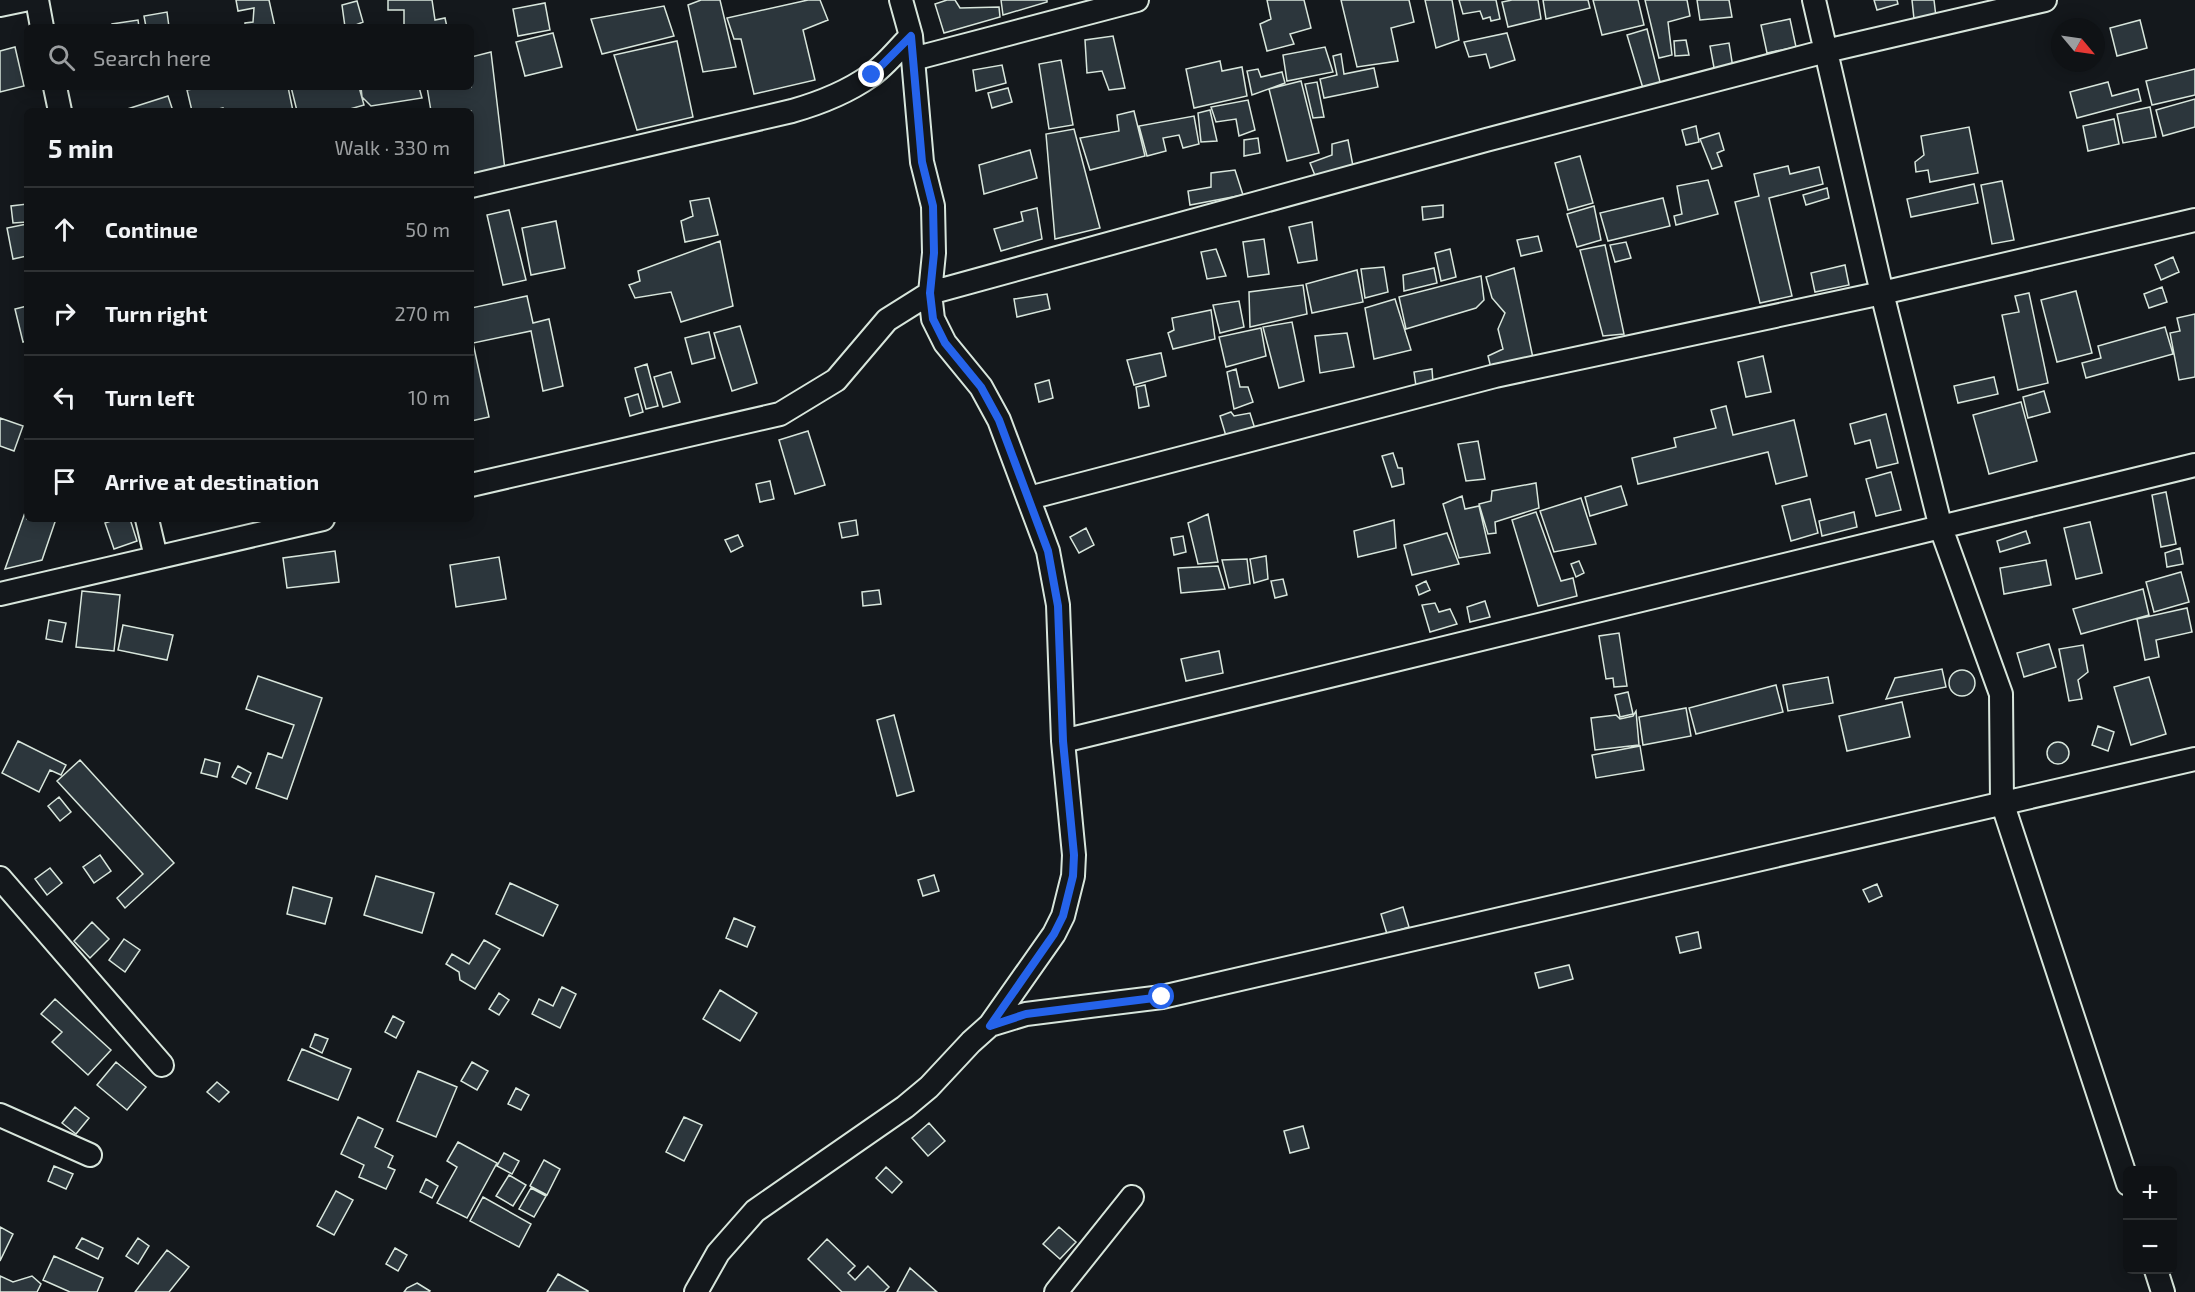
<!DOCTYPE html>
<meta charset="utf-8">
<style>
:root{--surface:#0f1215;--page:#181b1e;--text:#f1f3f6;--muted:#9b9ea0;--line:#2f3234}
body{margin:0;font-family:"Exo 2",sans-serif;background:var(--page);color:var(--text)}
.controls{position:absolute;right:18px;bottom:18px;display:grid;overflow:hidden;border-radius:9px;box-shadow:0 3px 15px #0003}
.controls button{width:54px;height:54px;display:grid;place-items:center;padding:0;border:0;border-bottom:2px solid var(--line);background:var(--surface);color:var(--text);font:30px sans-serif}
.compass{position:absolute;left:2051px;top:18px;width:54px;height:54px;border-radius:50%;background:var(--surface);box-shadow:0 3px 15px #0003;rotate:119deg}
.stop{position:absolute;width:18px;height:18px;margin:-14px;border:4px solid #2563eb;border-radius:50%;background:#fff}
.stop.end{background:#2563eb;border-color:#fff;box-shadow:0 2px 6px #0008}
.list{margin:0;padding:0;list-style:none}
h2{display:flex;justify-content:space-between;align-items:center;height:78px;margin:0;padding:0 24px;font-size:26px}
h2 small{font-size:20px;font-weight:400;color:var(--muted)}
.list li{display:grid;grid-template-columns:39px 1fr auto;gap:18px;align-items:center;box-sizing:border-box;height:84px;padding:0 24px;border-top:2px solid var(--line)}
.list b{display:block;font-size:22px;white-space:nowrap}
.list em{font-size:20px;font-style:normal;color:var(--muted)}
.icon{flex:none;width:33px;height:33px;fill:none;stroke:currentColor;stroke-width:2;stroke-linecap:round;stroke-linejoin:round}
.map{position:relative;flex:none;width:2195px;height:1292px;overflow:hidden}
.search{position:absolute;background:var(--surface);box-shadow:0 3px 15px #0003;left:24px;top:24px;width:450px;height:66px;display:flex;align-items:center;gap:15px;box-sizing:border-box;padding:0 21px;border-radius:9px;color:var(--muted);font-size:22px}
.panel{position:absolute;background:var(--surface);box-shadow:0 3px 15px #0003;left:24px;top:108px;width:450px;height:414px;border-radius:9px}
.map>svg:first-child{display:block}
.building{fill:#2c363c;stroke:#d8e6dc;stroke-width:1.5}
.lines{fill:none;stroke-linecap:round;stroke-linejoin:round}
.street-casing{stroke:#d8e6dc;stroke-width:26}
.street{stroke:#14181c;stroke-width:22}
.route{stroke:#2563eb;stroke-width:8}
</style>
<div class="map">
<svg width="2195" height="1292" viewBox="0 0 2195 1292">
<rect width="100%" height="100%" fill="#14181c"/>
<path class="building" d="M236,0H269L275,27H245V23L253,22L254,8L238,11Z
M388,0H432L435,20L445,18L447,27H404V10H388Z
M701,0H720L736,67L703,72L688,5Z
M808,0H820L828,20L803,30L815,80L754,94L741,39H734L727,18Z
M947,0H955L960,8L999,7L1000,17L944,33L935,4Z
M1001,0H1047V2L1003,15Z
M1267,0H1304L1311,28L1290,34L1294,44L1267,51L1260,24L1271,19Z
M1341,0H1409L1414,22L1391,28L1398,61L1357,67Z
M1425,0H1452L1459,40L1436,48Z
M1459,0H1496L1500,19L1491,21L1490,17L1483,19L1480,11L1463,14Z
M1512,0H1538L1541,19L1508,27L1502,2Z
M1543,0H1588L1590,8L1546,19Z
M1593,0H1638L1644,25L1602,35Z
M1645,0H1687L1690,16L1668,22L1672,55L1659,58Z
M1697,0H1729L1732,17L1700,20Z
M1874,0H1897L1898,4L1877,10Z
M1912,0H1934L1936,17L1914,19Z
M357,1L363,22L351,27H345L342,5Z
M545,3L550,30L518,36L513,9Z
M664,6L674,36L602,54L591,19Z
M167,12L169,27H146L144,16Z
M1790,19L1796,47L1767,53L1761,25Z
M138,20L139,27H112V24Z
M2140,20L2147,48L2117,56L2110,28Z
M1647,29L1662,90L1645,95L1627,35Z
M553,33L562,67L525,76L516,42Z
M1507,33L1515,60L1490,68L1486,54L1469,57L1464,42Z
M1113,36L1125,88L1109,90L1102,71L1087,73L1085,40Z
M1686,40L1689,55L1675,56L1674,41Z
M677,41L693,117L637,130L614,55Z
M1729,43L1733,68L1715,73L1710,46Z
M15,47L24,86L0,92V51Z
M1325,47L1333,72L1287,81L1283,55Z
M491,52L505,170L471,175V111H431L427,87H471V57Z
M1341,54L1344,74L1374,68L1378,87L1324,98L1320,79L1337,75L1333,56Z
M1061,60L1073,125L1049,129L1039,64Z
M1220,61L1222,71L1242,67L1247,96L1194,108L1186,69Z
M1002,65L1006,83L976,91L973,70Z
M1258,69L1261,77L1282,72L1285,83L1252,95L1247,71Z
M2195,69V95L2152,105L2146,81Z
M1301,81L1319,153L1287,161L1269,89Z
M1317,82L1324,117L1313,118L1305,84Z
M2108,82L2112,96L2138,89L2141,101L2077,118L2070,92Z
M203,87H288L293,111H224L223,108L211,111H192L187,90Z
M291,87H359L364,105L343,111H297Z
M361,87H419L422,98L371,106L362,97Z
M1008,88L1012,102L992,108L988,93Z
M168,96L173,111H121Z
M2195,99V127L2163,136L2156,110Z
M1248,100L1255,130L1239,136L1236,119L1216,122L1211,107Z
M2150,107L2156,137L2123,143L2117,114Z
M1210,110L1217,141L1201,142L1198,113Z
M1134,111L1145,156L1090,170L1080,138L1119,131L1117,115Z
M1194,116L1199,144L1183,148L1179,135L1163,138L1166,151L1147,156L1139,126Z
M2114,119L2119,144L2088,151L2083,126Z
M1696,126L1699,142L1686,145L1682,130Z
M1969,127L1978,173L1930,182L1928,170L1916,172L1915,162L1924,155L1921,136Z
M1074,129L1100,228L1055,239L1046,134Z
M1719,133L1724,150L1717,153L1722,166L1712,169L1700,139Z
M1258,138L1260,153L1244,156V140Z
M1348,140L1353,166L1316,178L1310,163L1332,155V144Z
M1030,150L1037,178L984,194L979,165Z
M1580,156L1593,203L1568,210L1555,163Z
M1788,166L1790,174L1819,167L1823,184L1769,198L1792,296L1760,303L1735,202L1759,196L1754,174Z
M1235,170L1243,195L1190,205L1188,191L1211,187V173Z
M1708,180L1718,214L1676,225L1674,216L1682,214L1677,186Z
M2002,181L2014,240L1992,244L1981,185Z
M1974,184L1978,203L1911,217L1907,199Z
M1827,188L1829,198L1806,205L1803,195Z
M709,198L718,235L685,242L681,221L693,216L690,201Z
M1663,198L1670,226L1608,241L1600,213Z
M27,204V222L13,223L11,206Z
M1443,205V217L1423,220L1422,207Z
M1594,206L1601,240L1577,247L1567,214Z
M1037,208L1042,239L1001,251L994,229L1023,221L1021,212Z
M509,210L526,280L503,285L487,215Z
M556,221L565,268L531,275L522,228Z
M1312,222L1317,260L1298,263L1289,227Z
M27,224V256L13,259L7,228Z
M1538,236L1542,251L1521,256L1517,240Z
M1264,239L1269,274L1248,277L1243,242Z
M720,241L733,306L681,322L671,292L635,298L629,285L640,281L638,271Z
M1626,242L1631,258L1615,262L1610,245Z
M1605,245L1624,334L1603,336L1580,250Z
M1216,249L1226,276L1207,279L1201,252Z
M1450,249L1456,277L1441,281L1435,253Z
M2173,257L2179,272L2161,280L2155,265Z
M1845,265L1849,285L1815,292L1811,273Z
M1384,267L1388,292L1365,298L1361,269Z
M1434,268L1437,283L1404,291L1403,275Z
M1514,268L1533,358L1491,368L1488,356L1503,349L1498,329L1505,313L1492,298L1486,277Z
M1357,270L1363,302L1312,313L1306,284Z
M1481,276L1484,300L1476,308L1406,329L1399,297Z
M1303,285L1307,314L1250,327L1249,292Z
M2162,287L2167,302L2149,308L2144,294Z
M2076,291L2092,353L2057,362L2041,300Z
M2029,293L2048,383L2018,390L2002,315L2019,312L2015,296Z
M1047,294L1050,309L1017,317L1014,299Z
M527,296L533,323L549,319L563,386L543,391L531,331L473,343L489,417L471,421V308Z
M1395,299L1411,350L1374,359L1365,308Z
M1239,301L1244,327L1220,333L1213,305Z
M27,306V341L23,342L15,309Z
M1211,310L1215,339L1173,349L1168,333L1174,330L1172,318Z
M2195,314V377L2179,380L2170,333L2180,331L2177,318Z
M1292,322L1304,381L1279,388L1263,327Z
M740,326L757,383L732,391L714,333Z
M2165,327L2173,354L2086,378L2082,363L2101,358L2098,346Z
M1261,328L1266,356L1226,367L1219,337Z
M709,332L715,358L692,364L685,338Z
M1347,333L1354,367L1320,373L1315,336Z
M1161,353L1166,376L1134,385L1127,360Z
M1763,356L1771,392L1746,397L1738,362Z
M647,364L658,406L646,409L635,368Z
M1236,369L1240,387H1248L1253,402L1234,409L1227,372Z
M1432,369L1433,383L1416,386L1414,372Z
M671,372L680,402L663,407L654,377Z
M1994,377L1998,394L1958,403L1954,386Z
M1049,380L1053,398L1039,402L1035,384Z
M1145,385L1149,406L1139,408L1136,387Z
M2044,391L2050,412L2028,418L2023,397Z
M638,394L643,412L630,416L625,398Z
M2021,402L2037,461L1989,474L1973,415Z
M1726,406L1733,435L1794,420L1807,476L1776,484L1768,452L1638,484L1632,458L1676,447L1674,438L1716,428L1711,410Z
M1231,412L1234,416L1250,413L1255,429L1226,436L1220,416Z
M1886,414L1898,463L1877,468L1870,440L1855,444L1850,424Z
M0,418L23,426L14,451L0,446Z
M808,431L825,485L795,494L779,440Z
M1478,441L1485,479L1466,481L1458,444Z
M1393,453L1398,468H1402L1404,484L1392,487L1382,456Z
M1891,472L1901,510L1876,516L1866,479Z
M770,481L774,499L760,502L756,484Z
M1536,483L1539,508L1495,522L1496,533L1488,534L1479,504L1491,501L1492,491Z
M1621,486L1627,505L1590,516L1585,497Z
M2166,492L2176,544L2161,547L2152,495Z
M1462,496L1465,509L1479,506L1490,553L1459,558L1443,504Z
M1581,498L1596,544L1554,552L1540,511Z
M1810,499L1818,533L1791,541L1782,506Z
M27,507V519H56L42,560L5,569Z
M1536,512L1561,581L1573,578L1577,596L1538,606L1512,520Z
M1854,512L1857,527L1822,536L1819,521Z
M1208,514L1218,562L1198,564L1188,523Z
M117,519H130L137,541L114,549L105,523Z
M856,520L858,535L842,538L839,523Z
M1394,520L1396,548L1358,557L1354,531Z
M2090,522L2102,573L2076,579L2064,528Z
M1086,528L1094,545L1079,553L1070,537Z
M2026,531L2030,543L2000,552L1997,541Z
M1447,533L1459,564L1412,575L1404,545Z
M738,535L743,546L731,552L725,540Z
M1183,536L1186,552L1174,555L1171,538Z
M2180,548L2183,564L2167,567L2165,553Z
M335,551L339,582L287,588L283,558Z
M1266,556L1268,579L1254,583L1250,559Z
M499,557L506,599L456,607L450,565Z
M1247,559L1250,584L1229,588L1222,560Z
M2046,560L2051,585L2004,594L2000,568Z
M1579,561L1584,573L1576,577L1571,564Z
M1218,566L1225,589L1181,593L1178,568Z
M2181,572L2189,602L2154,612L2146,582Z
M1283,579L1287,595L1275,598L1271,581Z
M1426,581L1430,590L1419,595L1416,586Z
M2143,589L2149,615L2081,634L2073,609Z
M879,590L881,604L863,606L862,592Z
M82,591L120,595L114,651L76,647Z
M1485,601L1490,617L1470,622L1467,607Z
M1435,603L1439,612L1450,609L1457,624L1430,632L1422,605Z
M2187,608L2192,632L2156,640L2159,657L2145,660L2137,619Z
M49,620L66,623L62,642L46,639Z
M123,625L173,635L167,660L118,650Z
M1619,633L1627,686L1614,687L1613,678L1606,679L1599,636Z
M2049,644L2056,667L2024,677L2017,653Z
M2083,645L2088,672L2078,680L2082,699L2069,701L2059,649Z
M1219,651L1223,673L1186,681L1181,659Z
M1942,669L1946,687L1886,699L1895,678Z
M1949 683a13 13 0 1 1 26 0a13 13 0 1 1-26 0Z
M258,676L322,698L287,799L256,788L268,753L282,758L294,725L246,709Z
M1828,677L1833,703L1788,711L1783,685Z
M2149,677L2166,734L2131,745L2114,687Z
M1776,685L1783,712L1696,734L1689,708Z
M1628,692L1633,714L1620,717L1615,695Z
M1902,702L1910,737L1847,751L1839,716Z
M1686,708L1691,736L1643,745L1639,717Z
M1636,711L1639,745L1595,750L1591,718L1616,715L1620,719L1633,716Z
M894,715L914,791L897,796L877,720Z
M2098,726L2114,732L2108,751L2092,745Z
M18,741L66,765L61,775L50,770L39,792L2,773Z
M2047 753a11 11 0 1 1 22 0a11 11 0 1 1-22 0Z
M1640,746L1644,770L1596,778L1592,755Z
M205,759L220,763L217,777L201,773Z
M80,760L174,863L125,908L117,898L143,874L57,781Z
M238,766L251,773L246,784L232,777Z
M59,797L71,812L60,821L48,806Z
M100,855L111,871L94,883L83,867Z
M50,868L62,883L47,895L35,879Z
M934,875L939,891L923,896L918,880Z
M376,876L434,893L422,933L364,915Z
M510,883L558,905L543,936L496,914Z
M1877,884L1882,896L1869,902L1863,890Z
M293,887L332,898L325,924L287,914Z
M1403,907L1409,927L1387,934L1381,914Z
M734,918L755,927L747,947L726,938Z
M92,922L109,939L90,958L74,941Z
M1698,932L1701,948L1680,953L1676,937Z
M124,939L140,950L125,972L109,960Z
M484,940L500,949L475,989L460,980L459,972L446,964L452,954L469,964Z
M1569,965L1573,979L1539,988L1535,973Z
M562,987L576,994L560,1028L532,1014L539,999L553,1006Z
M720,990L757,1013L740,1041L703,1019Z
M499,993L509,1000L499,1015L489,1009Z
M55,999L111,1050L88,1075L52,1042L62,1032L41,1014Z
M393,1016L404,1022L396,1038L385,1032Z
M315,1034L328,1039L322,1053L310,1047Z
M302,1049L351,1069L338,1100L288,1080Z
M116,1062L146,1087L127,1110L97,1085Z
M472,1062L488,1071L477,1090L461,1081Z
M418,1071L457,1087L436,1137L397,1121Z
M217,1082L229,1092L219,1102L207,1092Z
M516,1088L529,1095L521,1110L508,1104Z
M75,1107L89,1118L76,1134L62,1123Z
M358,1117L383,1129L375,1147L393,1156L388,1167L395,1170L386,1189L359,1177L364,1165L341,1154Z
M684,1117L702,1125L684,1161L666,1152Z
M929,1123L945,1141L928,1156L912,1138Z
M1303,1126L1309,1148L1290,1153L1284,1131Z
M458,1142L497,1163L467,1218L437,1203L457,1167L447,1161Z
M504,1153L519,1161L512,1174L497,1166Z
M544,1160L560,1169L547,1195L530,1186Z
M54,1166L73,1174L66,1189L48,1181Z
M886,1167L902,1182L892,1193L876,1178Z
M509,1175L526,1185L513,1206L496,1196Z
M426,1179L438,1186L432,1198L420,1192Z
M531,1188L546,1196L534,1217L519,1209Z
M336,1191L353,1200L334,1235L317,1226Z
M483,1197L531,1224L519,1247L470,1221Z
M0,1227L13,1234L0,1261Z
M1059,1227L1076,1242L1060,1259L1043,1244Z
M82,1238L103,1248L98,1259L76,1248Z
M138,1238L149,1246L138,1264L126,1256Z
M827,1239L855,1266L848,1273L855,1280L868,1266L889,1287L884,1292H842L808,1259Z
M395,1248L407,1255L398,1271L386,1264Z
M167,1250L189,1267L169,1292H135Z
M54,1256L103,1278L97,1292H70L43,1280Z
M910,1268L937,1292H897Z
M558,1274L588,1291V1292H547Z
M0,1276L13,1282L32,1276L41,1284L37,1292H0Z
M417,1283L430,1291L429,1292H404L407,1288Z"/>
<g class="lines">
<defs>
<path id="street" d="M37,0L42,27
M901,0L911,36L922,162L933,206L934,253L930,293L933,319L945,343L981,387L999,420L1048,551L1058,605L1063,741L1074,855L1073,876L1063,916L1054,934L990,1025
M1814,0L1882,293L1941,528L2001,694L2002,802L2128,1184
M0,5L24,0
M913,59L1137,0
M55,87L60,111
M471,186L792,111C820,103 846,93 870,76C885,66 898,49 911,36
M471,485L780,414L836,380L887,320L930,293L1486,140L1826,51L2045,0
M1029,498L1495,376L1882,293L2195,220
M147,519L156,557
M0,594L323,519
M1063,741L2195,465
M0,878L162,1065
M0,1115L90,1155
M2156,1270L2163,1292
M696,1292L718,1253L755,1211L905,1107L929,1087L971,1042L990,1025L1026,1014L1162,997L2195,759
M1056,1292L1132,1197"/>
</defs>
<use href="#street" class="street-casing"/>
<use href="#street" class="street"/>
</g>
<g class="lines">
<path class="route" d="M872,75L911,36L922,162L933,206L934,253L930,293L933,319L945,343L981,387L999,420L1048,551L1058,606L1063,741L1074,855L1073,876L1063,916L1054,934L990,1026L1026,1014L1162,997"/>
</g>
</svg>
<div class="controls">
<button>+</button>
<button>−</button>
</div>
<svg class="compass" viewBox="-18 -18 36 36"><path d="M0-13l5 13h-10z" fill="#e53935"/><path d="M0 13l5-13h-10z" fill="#9b9ea0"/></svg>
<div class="stop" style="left:1162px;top:997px"></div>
<div class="stop end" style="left:872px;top:75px"></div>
<div class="search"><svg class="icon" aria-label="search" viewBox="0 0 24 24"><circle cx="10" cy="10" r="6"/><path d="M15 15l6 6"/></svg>Search here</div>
<section class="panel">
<h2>5 min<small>Walk · 330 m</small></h2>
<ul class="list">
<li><svg class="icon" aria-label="ahead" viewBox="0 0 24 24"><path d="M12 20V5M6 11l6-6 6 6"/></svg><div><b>Continue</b></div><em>50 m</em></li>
<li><svg class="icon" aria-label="right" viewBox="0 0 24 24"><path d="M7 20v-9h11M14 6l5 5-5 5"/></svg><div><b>Turn right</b></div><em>270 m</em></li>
<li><svg class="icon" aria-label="left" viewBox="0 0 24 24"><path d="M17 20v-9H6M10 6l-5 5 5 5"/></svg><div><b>Turn left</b></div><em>10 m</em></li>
<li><svg class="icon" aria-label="arrive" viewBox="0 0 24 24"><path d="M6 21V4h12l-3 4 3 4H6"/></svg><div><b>Arrive at destination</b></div></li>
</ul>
</section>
</div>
